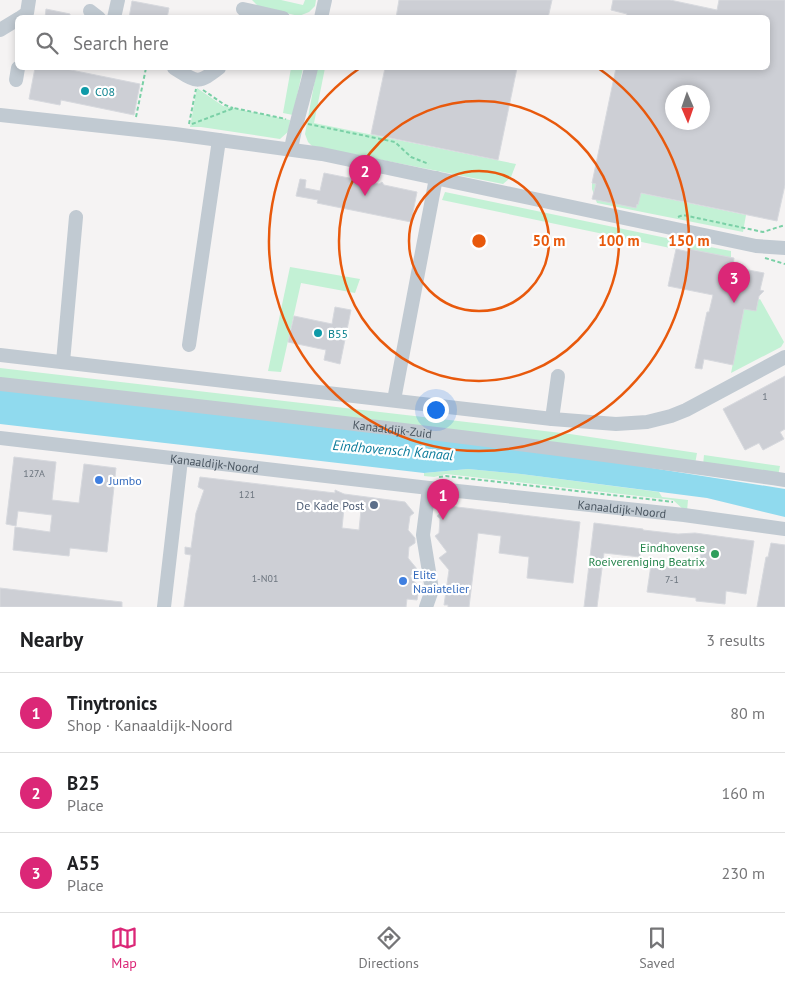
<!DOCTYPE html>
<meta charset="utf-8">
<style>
:root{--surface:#fff;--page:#f6f6f6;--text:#202124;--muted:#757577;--line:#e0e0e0;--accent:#db2777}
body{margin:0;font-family:"PT Sans",sans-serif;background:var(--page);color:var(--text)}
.compass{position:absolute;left:665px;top:85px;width:45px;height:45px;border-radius:50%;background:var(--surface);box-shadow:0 2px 8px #0003;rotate:178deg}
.you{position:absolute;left:435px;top:409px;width:18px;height:18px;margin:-12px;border:4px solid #fff;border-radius:50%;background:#1a73e8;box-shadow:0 0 0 8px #1a73e833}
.badge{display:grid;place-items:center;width:32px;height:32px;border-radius:50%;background:var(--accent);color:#fff;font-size:16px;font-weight:700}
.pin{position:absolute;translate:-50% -41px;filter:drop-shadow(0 1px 2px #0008)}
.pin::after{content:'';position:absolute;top:26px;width:18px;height:15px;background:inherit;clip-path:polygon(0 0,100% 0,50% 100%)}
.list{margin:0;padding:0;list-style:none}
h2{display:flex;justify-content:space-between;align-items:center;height:65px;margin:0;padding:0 20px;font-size:21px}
h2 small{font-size:16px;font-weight:400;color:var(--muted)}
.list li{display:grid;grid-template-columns:32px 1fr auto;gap:15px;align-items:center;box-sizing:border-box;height:80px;padding:0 20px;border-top:1px solid var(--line)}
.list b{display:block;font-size:19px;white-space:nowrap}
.list p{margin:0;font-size:16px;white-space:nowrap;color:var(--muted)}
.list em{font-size:16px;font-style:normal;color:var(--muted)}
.icon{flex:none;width:28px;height:28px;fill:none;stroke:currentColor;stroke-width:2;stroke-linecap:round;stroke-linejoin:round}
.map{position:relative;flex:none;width:785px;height:607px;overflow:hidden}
.search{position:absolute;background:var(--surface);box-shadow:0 2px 8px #0003;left:15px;right:15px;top:15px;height:55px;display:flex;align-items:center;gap:12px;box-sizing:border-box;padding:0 18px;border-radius:8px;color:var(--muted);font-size:19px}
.sheet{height:305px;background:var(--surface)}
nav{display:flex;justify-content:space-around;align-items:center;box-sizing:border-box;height:70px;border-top:1px solid var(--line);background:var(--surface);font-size:14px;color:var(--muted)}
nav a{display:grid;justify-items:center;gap:2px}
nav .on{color:var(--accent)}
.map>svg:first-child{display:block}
.green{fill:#c3f1d5}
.water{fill:#90daee}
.building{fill:#cdcfd5;stroke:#d7d9de;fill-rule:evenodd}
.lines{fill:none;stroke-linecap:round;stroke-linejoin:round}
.path{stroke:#7ad0a6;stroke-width:2;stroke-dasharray:4 2.5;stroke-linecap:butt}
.minor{stroke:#c1cad2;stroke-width:14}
.ring{fill:none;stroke:#e8590c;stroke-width:2.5}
.culture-dot{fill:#0f9aa8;stroke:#fff;stroke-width:2}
.shop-dot{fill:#3f7fe0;stroke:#fff;stroke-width:2}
.service-dot{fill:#5c6f8a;stroke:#fff;stroke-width:2}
.leisure-dot{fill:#2e9e5b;stroke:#fff;stroke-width:2}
.labels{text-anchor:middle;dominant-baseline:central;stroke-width:4.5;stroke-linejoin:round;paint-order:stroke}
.number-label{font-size:10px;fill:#6b747e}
.culture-label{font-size:12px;fill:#0d838f;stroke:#fff;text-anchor:start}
.street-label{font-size:12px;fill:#4a5661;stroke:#fff}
.shop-label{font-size:12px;fill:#366cbe;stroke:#fff;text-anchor:start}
.service-label{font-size:12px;fill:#4e5e75;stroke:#fff;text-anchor:end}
.leisure-label{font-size:12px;fill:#27864d;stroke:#fff;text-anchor:end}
.water-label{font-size:14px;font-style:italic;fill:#0c7c9b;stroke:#fff}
.centre{fill:#e8590c;stroke:#fff;stroke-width:2.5}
.ring-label{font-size:15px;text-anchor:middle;font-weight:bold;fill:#e8590c;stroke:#fff;stroke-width:4.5;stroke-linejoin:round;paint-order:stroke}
</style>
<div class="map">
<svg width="785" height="607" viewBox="0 0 785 607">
<rect width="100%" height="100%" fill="#f5f3f3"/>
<path class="green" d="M252,0H281L303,5L305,0H316L315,6L309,12L299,16L259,7Z
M291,68H303L293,115L283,113Z
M317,68H325L314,123L516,164L511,177L503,184L312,146L308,142L305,134Z
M197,88L223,106L290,120L289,131L280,139L201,127H190Z
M592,183L746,215L743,232L597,203L592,189Z
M445,192L676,240L675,249L442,200Z
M689,243L731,251V260L688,254Z
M290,267L360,279L355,293L301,283L281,372L268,371Z
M760,299L784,342L781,347L731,373L744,308Z
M0,368L570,434L697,453L695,464L0,380Z
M704,455L780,466L778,476L703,465Z
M468,469L521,474L659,492L662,497L688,500L687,511H685L673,500L446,474L434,477L424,476V473Z"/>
<path class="water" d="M0,390L532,449L785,489V517L707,498L521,474L468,469L424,473L0,424Z"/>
<path class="building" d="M399,0H552L548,18H396Z
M613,0H670L717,10L719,0H785V185L777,221L641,193L638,205L637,204L636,208L592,199L596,184L592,183L616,68H768V18H626L627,14L611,10ZM672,92H702V122H672Z
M132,1L169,8L167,18H129Z
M46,9L70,14V18H45Z
M35,68H67L66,69L140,84L134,115L61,100L60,105L29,99Z
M385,68H517L498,160L371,134Z
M324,173L379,184L382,182L384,185L417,192L411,222L317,203L318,200L296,196L300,179L306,180L305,188L320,191Z
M676,249L689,252V249L734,258L733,267L764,273L760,290L764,291L759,296L756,311L744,309L733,365L704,359L702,369L695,368L707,312H709L713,295L668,286Z
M335,307L351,310L340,364L324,360L326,350L288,342L294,316L332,324Z
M785,376V429L780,432L784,439L763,450L759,443L745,450L723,409Z
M14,457L56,462L52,500L79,503L84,464L116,468L107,552L70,548L69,556L13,550L15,527L50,532L52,515L18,511L16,526L6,524Z
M200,477L335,493V490L344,494L405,502L414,513L410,516L408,530L415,538V543L409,547L408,558L417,569L410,576L422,591L418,594L417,600L407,599L406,607H184L191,555L185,554V547L191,548L196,513L204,490L198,487ZM344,508L361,510L359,530L342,528Z
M449,506L580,522L573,583L527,578L529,557L499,553L501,536L478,533L469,607H448V605H444L449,570L439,558L447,552L435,536L439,533L440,519L437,516Z
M594,523L643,529V530L678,534L695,533L754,541L746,594L726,591L725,604L696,601V598L647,592L651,565L699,570L701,550L654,546L653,551L640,549V557L604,553L597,607H584Z
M771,543L785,545V607H757L766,557H768Z
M0,588L122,602V607H0Z"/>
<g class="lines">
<path class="path" d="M203,90L225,105L233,108
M136,117L146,68
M189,124L196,89
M192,124L234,108L286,119
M308,124L395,142L411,157L429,164
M678,217L683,215L763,232L785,225
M765,258L785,264
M439,477L446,476L673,502"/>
<g class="minor">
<path d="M243,9L283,18"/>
<path d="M90,11L99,18"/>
<path d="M20,18L27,13L29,0"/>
<path d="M114,18L118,0"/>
<path d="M321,18L325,0"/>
<path d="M0,30L18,19"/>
<path d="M174,68C197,82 197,85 219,68"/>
<path d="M16,80L18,68"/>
<path d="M0,115L175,134L322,154L756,246L785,248"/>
<path d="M291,149C296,121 305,95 311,68"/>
<path d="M189,345L219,140"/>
<path d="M0,355L552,419L616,424L647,422L671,416L686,410L785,357"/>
<path d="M63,362L76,217"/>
<path id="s1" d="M0,384C262,413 524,442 785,480"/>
<path d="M394,400L436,178"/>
<path d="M552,419L558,376"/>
<path id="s2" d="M0,438L429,488L684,515L785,529"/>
<path d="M164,607L181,460"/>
<path d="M426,607L432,590L423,535L429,488"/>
</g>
</g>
<g class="ring">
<circle cx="479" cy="241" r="70"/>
<circle cx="479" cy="241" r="140"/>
<path d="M598 68A210 210 0 1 1 360 68"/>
</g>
<g class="culture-dot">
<circle cx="85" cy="91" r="5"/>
<circle cx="318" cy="333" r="5"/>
</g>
<g class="shop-dot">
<circle cx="99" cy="480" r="5"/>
<circle cx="403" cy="581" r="5"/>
</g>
<circle class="service-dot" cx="374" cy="505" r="5"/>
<circle class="leisure-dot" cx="715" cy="554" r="5"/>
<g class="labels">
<g class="number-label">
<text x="765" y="396">1</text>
<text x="34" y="473">127A</text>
<text x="247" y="494">121</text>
<text x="265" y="578">1-N01</text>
<text x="672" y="579">7-1</text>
</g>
<g class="culture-label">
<text x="95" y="91">C08</text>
<text x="328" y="333">B55</text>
</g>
<g class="street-label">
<text stroke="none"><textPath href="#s1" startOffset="395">Kanaaldijk-Zuid</textPath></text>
<text stroke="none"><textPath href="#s2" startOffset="216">Kanaaldijk-Noord</textPath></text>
<text stroke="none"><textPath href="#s2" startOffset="626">Kanaaldijk-Noord</textPath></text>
</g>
<g class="shop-label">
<text x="109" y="480">Jumbo</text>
<text x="413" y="574">Elite<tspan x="413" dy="14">Naaiatelier</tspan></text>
</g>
<g class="service-label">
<text x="364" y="505">De Kade Post</text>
</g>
<g class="leisure-label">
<text x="705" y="547">Eindhovense<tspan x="705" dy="14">Roeivereniging Beatrix</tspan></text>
</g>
<g class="water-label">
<text transform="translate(393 450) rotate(5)">Eindhovensch Kanaal</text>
</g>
</g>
<circle cx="479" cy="241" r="8" class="centre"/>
<g class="ring-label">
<text x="549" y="246">50 m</text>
<text x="619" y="246">100 m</text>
<text x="689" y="246">150 m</text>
</g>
</svg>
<svg class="compass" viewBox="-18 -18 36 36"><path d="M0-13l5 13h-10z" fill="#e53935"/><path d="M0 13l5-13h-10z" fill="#757577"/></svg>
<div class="you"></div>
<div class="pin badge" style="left:443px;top:520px">1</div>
<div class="pin badge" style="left:365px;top:196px">2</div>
<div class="pin badge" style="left:734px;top:303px">3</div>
<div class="search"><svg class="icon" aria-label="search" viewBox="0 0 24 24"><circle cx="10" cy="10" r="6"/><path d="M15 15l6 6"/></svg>Search here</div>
</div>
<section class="sheet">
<h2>Nearby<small>3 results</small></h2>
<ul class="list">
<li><span class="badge">1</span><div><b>Tinytronics</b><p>Shop · Kanaaldijk-Noord</p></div><em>80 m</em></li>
<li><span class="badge">2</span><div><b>B25</b><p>Place</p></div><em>160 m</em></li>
<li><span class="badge">3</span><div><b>A55</b><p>Place</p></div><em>230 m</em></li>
</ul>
</section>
<nav>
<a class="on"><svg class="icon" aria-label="map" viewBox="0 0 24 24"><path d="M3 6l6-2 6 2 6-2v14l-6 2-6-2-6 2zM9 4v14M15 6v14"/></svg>Map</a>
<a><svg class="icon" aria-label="directions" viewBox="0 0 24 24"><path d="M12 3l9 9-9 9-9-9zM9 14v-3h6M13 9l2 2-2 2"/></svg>Directions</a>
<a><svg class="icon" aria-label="saved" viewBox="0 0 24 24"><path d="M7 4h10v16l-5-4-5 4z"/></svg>Saved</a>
</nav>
